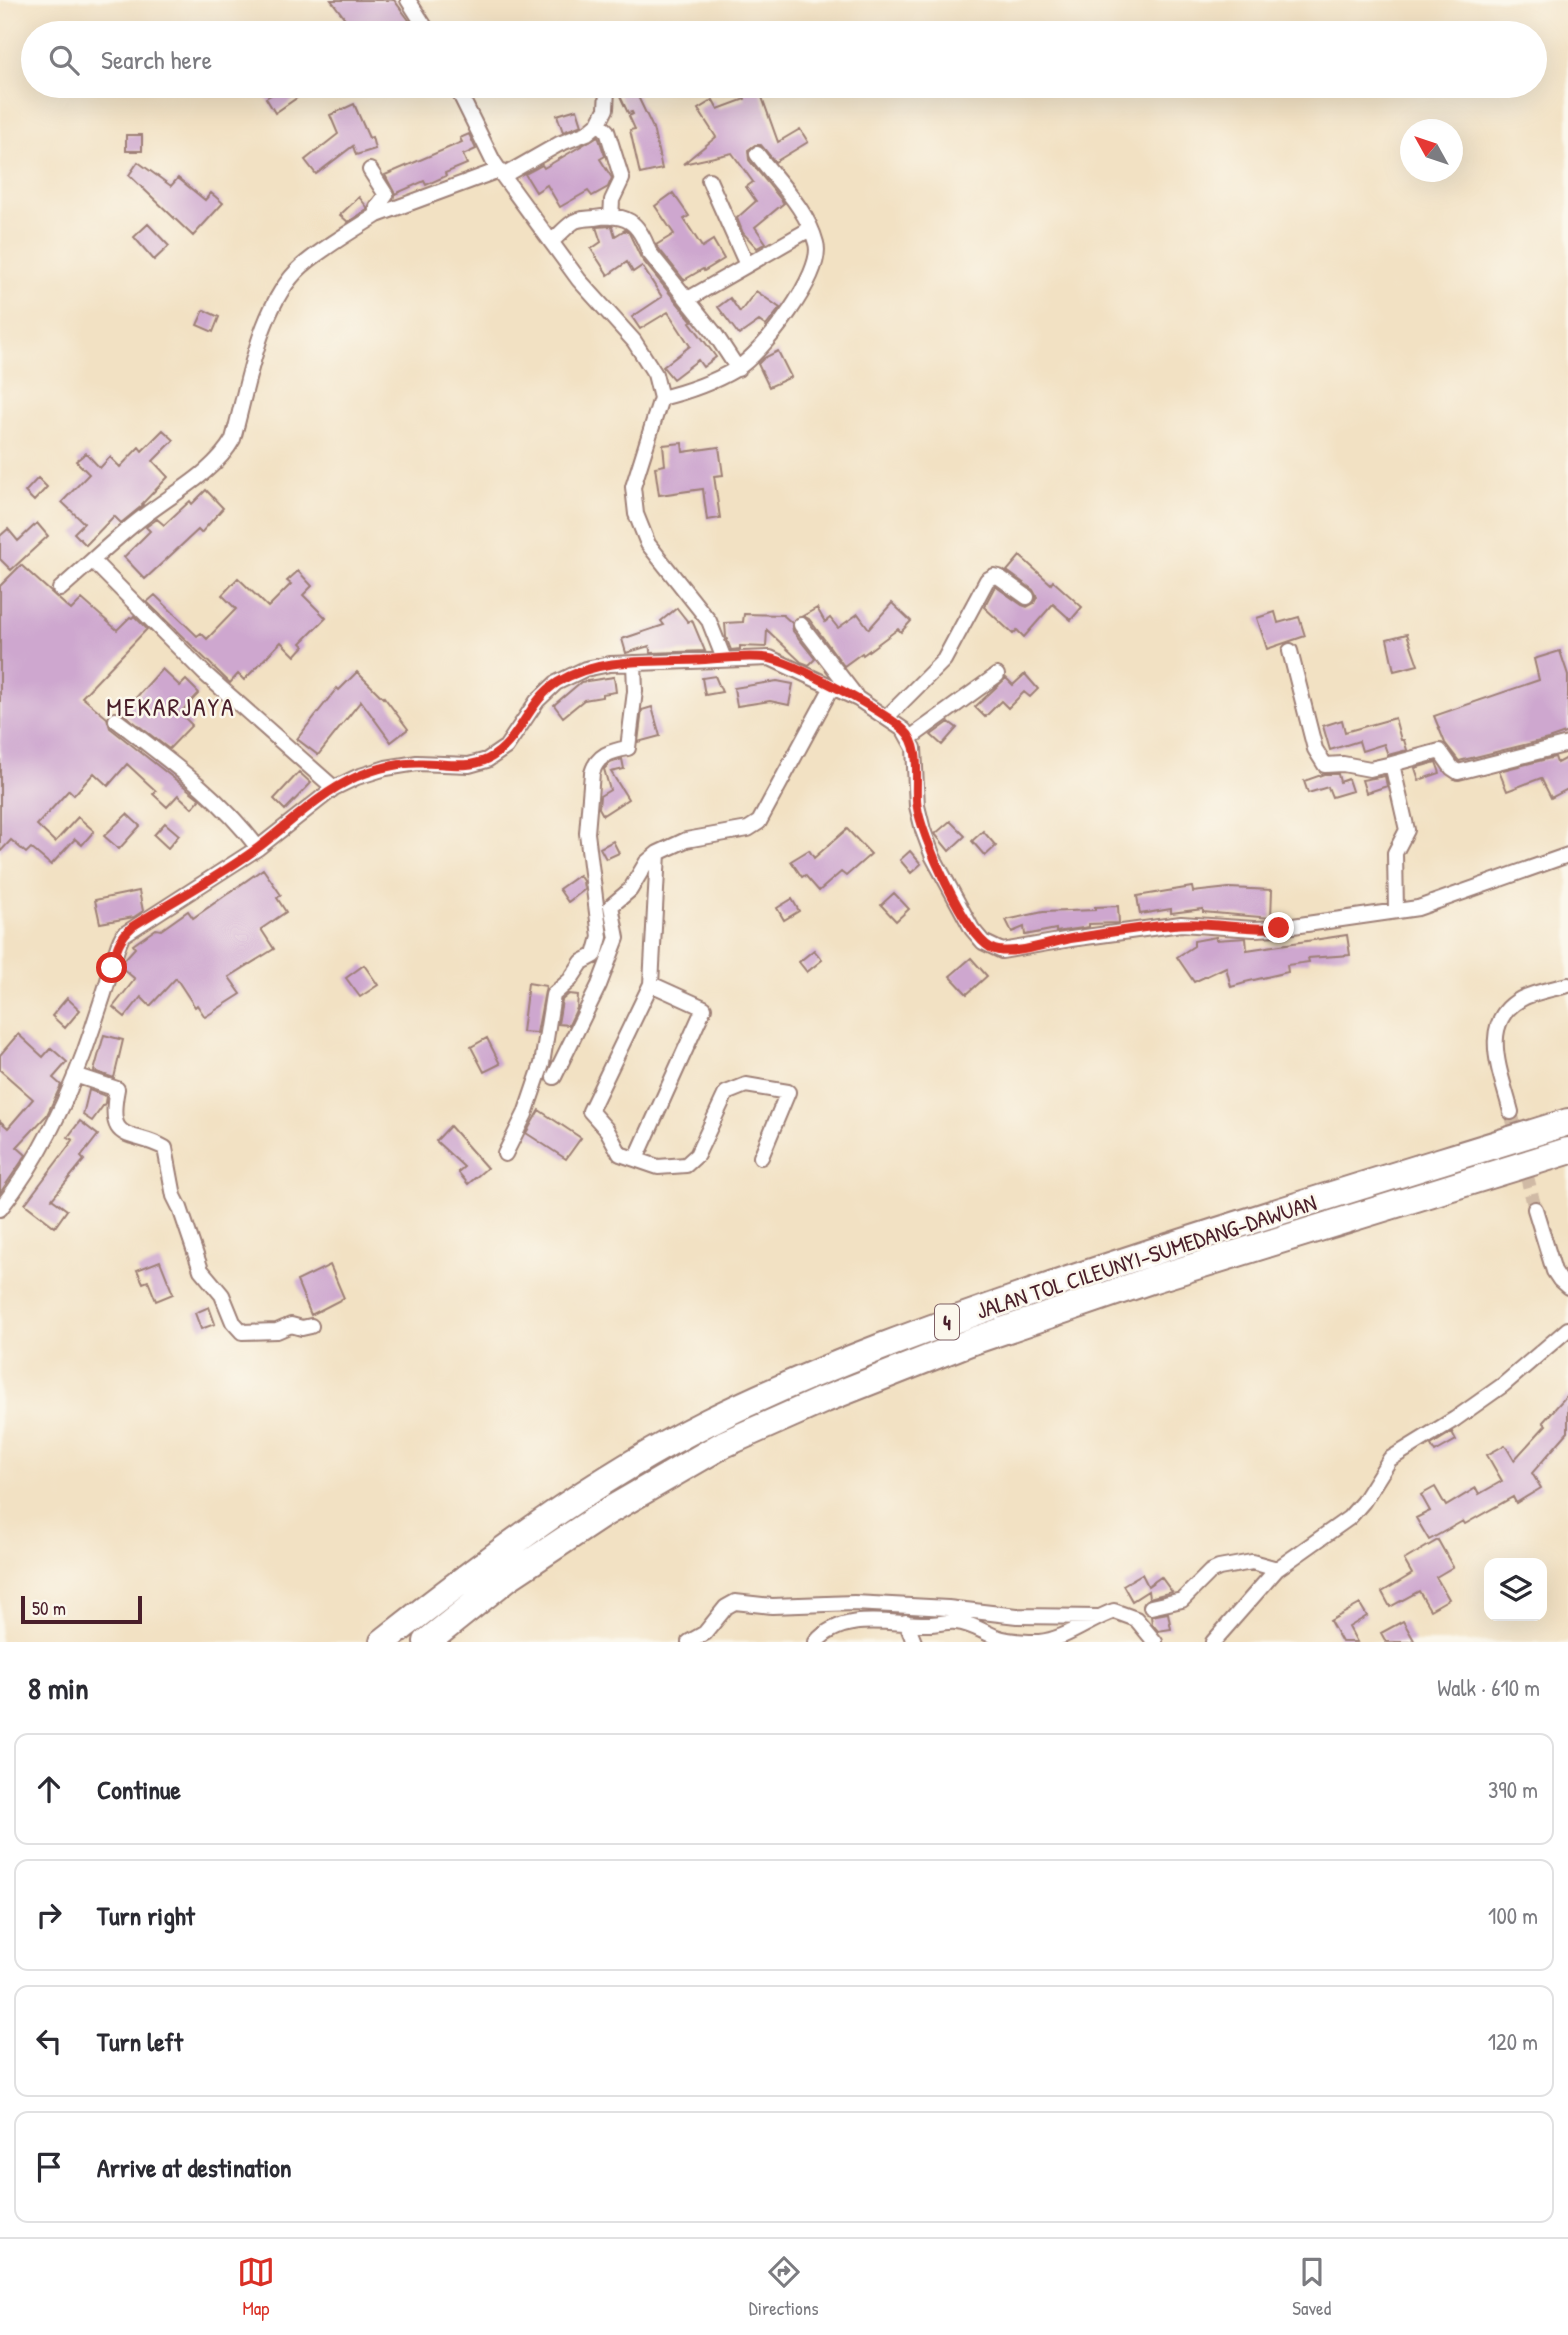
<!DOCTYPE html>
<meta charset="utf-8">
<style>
:root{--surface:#fff;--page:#f7f7f7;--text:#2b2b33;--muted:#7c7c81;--line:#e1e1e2;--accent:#d93025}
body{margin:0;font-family:"Patrick Hand",sans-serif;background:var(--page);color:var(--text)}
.controls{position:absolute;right:21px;bottom:21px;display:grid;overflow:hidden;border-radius:14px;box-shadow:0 7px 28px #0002}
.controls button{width:63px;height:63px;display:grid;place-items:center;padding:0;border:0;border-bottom:2px solid var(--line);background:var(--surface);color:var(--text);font:35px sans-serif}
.compass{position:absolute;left:1400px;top:119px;width:63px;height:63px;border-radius:50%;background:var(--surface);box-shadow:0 7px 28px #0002;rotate:310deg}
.scale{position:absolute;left:21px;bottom:18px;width:121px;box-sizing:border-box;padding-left:7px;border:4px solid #4a1f2b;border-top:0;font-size:19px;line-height:24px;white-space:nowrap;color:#4a1f2b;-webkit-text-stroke:5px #fbf7ec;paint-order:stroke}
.stop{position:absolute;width:21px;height:21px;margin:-16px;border:5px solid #d93025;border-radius:50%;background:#fff}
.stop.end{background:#d93025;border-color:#fff;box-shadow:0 2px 7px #0008}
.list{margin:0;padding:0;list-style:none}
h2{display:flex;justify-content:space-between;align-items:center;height:91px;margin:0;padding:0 28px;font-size:30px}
h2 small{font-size:23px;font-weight:400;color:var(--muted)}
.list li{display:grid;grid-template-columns:46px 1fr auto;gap:21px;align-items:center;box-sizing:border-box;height:112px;margin:0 14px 14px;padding:0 14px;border:2px solid var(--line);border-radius:14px}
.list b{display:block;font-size:26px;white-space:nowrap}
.list em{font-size:23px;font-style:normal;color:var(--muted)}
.icon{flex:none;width:38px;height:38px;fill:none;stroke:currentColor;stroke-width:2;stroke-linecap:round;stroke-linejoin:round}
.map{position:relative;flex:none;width:1568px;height:1642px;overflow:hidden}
.search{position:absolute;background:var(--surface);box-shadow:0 7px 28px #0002;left:21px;right:21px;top:21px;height:77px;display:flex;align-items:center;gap:18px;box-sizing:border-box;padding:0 24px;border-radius:38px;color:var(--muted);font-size:26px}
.sheet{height:595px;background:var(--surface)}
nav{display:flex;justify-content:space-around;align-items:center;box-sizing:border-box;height:98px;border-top:2px solid var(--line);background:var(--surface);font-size:19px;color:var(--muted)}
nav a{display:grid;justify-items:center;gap:4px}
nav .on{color:var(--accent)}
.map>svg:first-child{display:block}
.building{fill:#cea7cf}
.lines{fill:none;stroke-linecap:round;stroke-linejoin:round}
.street-tunnel{stroke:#d0baa5;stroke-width:14;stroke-dasharray:14 7;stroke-linecap:butt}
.street-casing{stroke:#9e8077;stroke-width:18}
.highway-casing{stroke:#9e8077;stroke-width:30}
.street{stroke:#fff;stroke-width:14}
.highway{stroke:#fff;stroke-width:26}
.route{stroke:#d93025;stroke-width:9}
.labels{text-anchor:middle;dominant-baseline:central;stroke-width:5;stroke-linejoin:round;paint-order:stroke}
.shield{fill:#fbf7ec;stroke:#7f6065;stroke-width:2}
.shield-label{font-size:21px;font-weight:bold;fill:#4a1f2b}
.street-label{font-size:23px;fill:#4a1f2b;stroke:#fbf7ec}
.quarter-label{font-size:26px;letter-spacing:2px;fill:#4a1f2b;stroke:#fbf7ec}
</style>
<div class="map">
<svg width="1568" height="1642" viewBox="0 0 1568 1642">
<rect width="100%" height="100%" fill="#fbf7ec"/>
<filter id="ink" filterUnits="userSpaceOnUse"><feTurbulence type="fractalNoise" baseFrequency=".0143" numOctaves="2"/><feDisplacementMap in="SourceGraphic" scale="14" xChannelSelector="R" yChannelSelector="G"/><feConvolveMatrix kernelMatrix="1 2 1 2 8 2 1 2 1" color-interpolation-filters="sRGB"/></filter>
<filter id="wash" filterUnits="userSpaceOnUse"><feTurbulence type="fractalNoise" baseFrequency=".00686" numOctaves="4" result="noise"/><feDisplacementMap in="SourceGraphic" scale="28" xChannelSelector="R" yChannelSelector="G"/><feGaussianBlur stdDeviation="1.57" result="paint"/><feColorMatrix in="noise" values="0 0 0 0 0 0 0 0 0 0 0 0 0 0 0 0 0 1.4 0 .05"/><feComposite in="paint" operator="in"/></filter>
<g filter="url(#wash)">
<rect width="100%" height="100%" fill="#f2e1c3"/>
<g id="blocks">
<path class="building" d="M331,0H394L414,27L406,33H356Z
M286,86H314L275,113L266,98Z
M620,86H633L653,128L662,169L640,174L630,130L635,129L629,116L633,114L632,112L628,113L619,94L623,92Z
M740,86H758L778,142L800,129L808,142L775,162L761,145H755L748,150L749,160L784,203L755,227L766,243L757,248L743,233L737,218L756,201L746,187L753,182L732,153L683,164L716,137L698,109L713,100L718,109L745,99Z
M354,104L369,138L372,137L375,149L356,155L353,146L316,174L305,160L338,134L330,115Z
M577,109L582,125L563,132L557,115Z
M469,134L476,149L463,155L467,164L445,173L446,176L426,185L424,181L395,194L385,175L462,142L460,138Z
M126,135H142V151H126Z
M598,136L605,156L600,159L612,178L608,187L592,196L588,191L560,207L547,185L536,192L525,174L542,165L544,168Z
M138,162L171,186L178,178L205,200L211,193L223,203L193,236L129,175Z
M673,193L689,216L684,219L702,247L713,240L724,259L704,271L703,269L684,280L656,245L674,234L655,206Z
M359,197L367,207V210L348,222L340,215Z
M148,224L169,246L154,260L134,237Z
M612,226L615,236L625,230L629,233L641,258L692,321L690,322L716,357L703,367L698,360L673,379L663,367L690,346L668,312L640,329L632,317L662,297L642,266L633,272L627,262L608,275L591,249L601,242L596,227Z
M756,291L780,308L766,326L759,321L739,335L718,307L730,298L740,312Z
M204,310L219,317L213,332L197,325Z
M778,351L791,377L769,387L758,364L764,358Z
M163,430L174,440L153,461L168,477L142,504L143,505L121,523L114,516L86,545L74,533L84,523L62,502L89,474L76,461L86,453L100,468L110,457L120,467L139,447L142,451Z
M682,443L683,452L719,447L723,475L714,476L720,518L707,520L703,489L659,495L655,467L665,465L663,445Z
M38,478L47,487L34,501L25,492Z
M206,490L223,508L201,533L198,530L145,579L124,557L150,531L146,527L157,519L164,525L190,501L192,504Z
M37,523L48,536L11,570L0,559V536L8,529L18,541Z
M1020,556L1051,584L1053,581L1082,607L1071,620L1053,604L1024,637L1017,630L1013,634L984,607L995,586L1022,605L1027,607L1034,603L1037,597L1033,590L1007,571Z
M21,565L71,610L82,599L117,630L130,617L132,618L134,616L147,629L82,697L107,718L110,728L200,799L192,808L178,795L167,807L153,794L156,791L127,764L108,786L94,773L74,795L69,790L37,825L55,842L78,817L94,831L82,845L75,839L51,865L31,848L26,853L11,840L0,852V586Z
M298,571L312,586L303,595L326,618L301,643L304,646L295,656L281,642L244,680L238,674L230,683L147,602L155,595L197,636L201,633L207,639L236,609L222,595L238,578L268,607L291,584L287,581Z
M892,603L911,621L901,632L898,629L863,655L862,653L844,666L809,619L803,616L817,608L825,622L830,618L838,628L858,614L869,629Z
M677,608L688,622L692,620L705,651L651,653L649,646L626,653L622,639L664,625L661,621Z
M1275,612L1278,623L1299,617L1305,636L1267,649L1257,618Z
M744,614L783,615L792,623L793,631L815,659L809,665L801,662L767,630L766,647L740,646V649L731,650L726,637L725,623L743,622Z
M1407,634L1418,665L1394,671L1387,639Z
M1560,651L1568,675V732L1548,739L1459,761L1445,743L1434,716L1539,680L1534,659Z
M162,669L180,686L186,680L199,693L180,713L192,725L169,749L122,713Z
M357,672L383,698L384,697L408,729L391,742L361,701L318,755L297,739L337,688L339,690Z
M1025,674L1038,689L1030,697L1024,692L1008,708L1001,701L985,717L975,707L1006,678L1013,685Z
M715,676L722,692L705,695L702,678Z
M614,677L616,692L602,694V697L584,700L563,717L554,705L581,682Z
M777,681L793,684L789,705L770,701L737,706L734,688Z
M652,707L660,736L638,742L642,710Z
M1395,718L1401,740H1404L1407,750L1388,755L1384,744L1362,751L1359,741L1330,750L1323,726L1342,720L1345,732Z
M949,722L957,728L942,745L931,735Z
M1555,757L1557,763L1568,757V789L1551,798L1541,778L1507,791L1499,771Z
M622,759L624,769L611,772L628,799L603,815L599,808L600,796L610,790L604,769L610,763Z
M1436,762L1440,773L1419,780L1415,768Z
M299,772L311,783L285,810L274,799Z
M1324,774H1338L1340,782L1348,779L1352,791L1332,797L1328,787L1308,793L1304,781Z
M1385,776L1387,786L1366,793L1362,780Z
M127,814L140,826L119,849L104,836Z
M950,821L965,836L949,851L935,834Z
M165,823L179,835L168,848L154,835Z
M847,829L871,854L846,876L841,872L819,891L805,875L802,877L791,861L809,850L814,858Z
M983,831L996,846L985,856L972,841Z
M613,841L619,853L606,859L600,848Z
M910,851L921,864L911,873L900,860Z
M263,869L281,895L277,898L286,912L261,929L274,949L229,977L241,994L205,1017L197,1005L195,1007L176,978L150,1006L141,997L125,1017L113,1007L135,979L122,968L124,960L135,948L133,945L156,929L161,930L188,911L193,918Z
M579,875L583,881L584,890L568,902L559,889Z
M1192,887L1193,892L1229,888L1272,890L1271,918L1203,912V909L1171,913V909L1140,914L1137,896Z
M139,891L143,911L134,917L100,923L95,900Z
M894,893L909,909L896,921L881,905Z
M792,899L799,911L784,920L777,908Z
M1118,906L1119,923L1089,924V927L1056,932V929L1025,935L1024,927L1012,932L1006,920L1043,912L1095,910V907Z
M1347,935L1350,955L1308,958L1309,962L1287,965L1288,972L1245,982V983L1231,987L1226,967L1194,982L1177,957L1194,946V941L1216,937V940L1246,938L1247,950Z
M814,950L822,960L807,972L799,962Z
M971,958L987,976L967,994L950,976Z
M364,965L378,985L360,997L346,978Z
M528,983L546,986L537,1033L522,1032Z
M569,994L578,995L577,1008L569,1025L558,1024L562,1000Z
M67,998L80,1010L65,1028L52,1016Z
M18,1034L43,1057L51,1048L67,1062L53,1078L61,1085L47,1115L17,1147L26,1155L0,1193V1121L8,1128L33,1099L0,1070V1055Z
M104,1035L123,1040L114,1078L94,1071Z
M487,1038L500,1064L484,1072L471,1047Z
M89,1090L106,1096L105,1103L92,1121L83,1115Z
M539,1110L581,1138L566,1159L526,1133Z
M80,1121L98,1135L81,1157L84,1160L52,1199L67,1210L55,1227L25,1204L73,1140L68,1137Z
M450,1126L487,1168L468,1184L458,1172L464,1167L436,1141Z
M160,1261L173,1294L156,1301L148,1281L143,1283L137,1270Z
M330,1265L344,1298L311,1315L297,1281Z
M209,1307L215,1324L201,1329L195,1313Z
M1568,1394V1432L1532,1473L1541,1488L1516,1503L1513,1497L1465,1524L1463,1521L1429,1540L1416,1518L1430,1511L1421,1495L1435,1487L1446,1506L1476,1488L1479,1494L1502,1481L1487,1455L1505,1445L1514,1460L1546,1425L1543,1422Z
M1452,1432L1456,1440L1435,1452L1431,1445Z
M1438,1540L1453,1567L1436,1577L1449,1599L1430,1610L1419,1591L1390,1607L1382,1592L1412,1574L1404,1560Z
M1142,1574L1148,1586L1161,1577L1172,1592L1149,1598L1148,1591L1132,1601L1123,1585Z
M1360,1604L1367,1616L1349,1627L1357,1642H1342L1330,1621Z
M1168,1613L1171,1629L1158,1631L1152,1624L1151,1616Z
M1403,1621L1415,1642H1386L1381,1633Z"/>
</g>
</g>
<g filter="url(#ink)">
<use href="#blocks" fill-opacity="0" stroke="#9e8077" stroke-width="2"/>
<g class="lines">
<path class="street-tunnel" d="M1511,1112L1535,1209"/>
<defs>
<path id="street" d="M408,0L429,33
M456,86L493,161L503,176L579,280L634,341L655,374L661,398L633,487L636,514L648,544L709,621L724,659
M599,123L607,131L622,179L612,200L611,217
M370,170L386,195L377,207V215L499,170
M503,176L559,144L587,133L599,123L606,109L607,90
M709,180L747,265
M551,242C558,236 565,228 572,223C578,218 587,219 594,218C626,212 639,222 649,252L715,334L738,369
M688,299L810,229
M661,398C686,392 714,382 736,369C762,354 825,273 816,243C807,209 778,182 757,154
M93,561L204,673L334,788
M60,589C88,565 114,539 143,517C173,493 214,473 233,439C248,386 259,304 302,266C324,247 352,231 377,215
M801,625L855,695
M1290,651L1315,749L1325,765L1343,764L1370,769L1392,764
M887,717L944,660L987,580L994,576L999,577L1027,597
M116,720C167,759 219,796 258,848
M910,738L997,675
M1396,911L1395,853L1407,830L1392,764L1440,751L1452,768L1458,772L1568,744
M75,1075L117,1089C106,1146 131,1129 165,1148L174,1196L180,1208L201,1270L222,1295L233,1322L242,1332L277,1331L291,1325L302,1328L311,1326
M554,1077L599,985L617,938L611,906L630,890L646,863L658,853
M1511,1112C1502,1075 1477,1023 1521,999C1534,992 1553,989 1568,985
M505,1154L525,1114L542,1064L553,995L570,980L582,962L595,955L600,937L587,833L592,773C597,755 611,751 628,748L635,691L634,663
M761,1157L788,1092L746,1085L726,1093L697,1155L686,1165L658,1167L620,1154L607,1130L590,1111L651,984L658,853L686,840L748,829L759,822L832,687
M636,1159L704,1008L651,984
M0,1209C42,1156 72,1091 93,1027C99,1008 106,989 111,970C115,958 116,947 123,935L258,848L334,788L357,777L386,768L417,763L469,765L487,760L506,747L537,701L556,683L585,669L610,664L770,658L858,699L904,730L914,748L917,806L923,830L933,857L972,929L983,942L1002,951L1071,939L1181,924L1254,929L1279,928L1418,908L1568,855
M1535,1209L1554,1271L1560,1280L1568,1287
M1151,1607L1182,1600L1210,1572L1219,1568L1252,1562L1277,1569L1349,1518L1363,1502L1390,1459L1455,1419L1503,1385L1568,1329
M906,1622L914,1642
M689,1642L705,1633L726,1607L735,1602L772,1606L854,1603L948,1608L1017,1616L1099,1617
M816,1642C844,1610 893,1625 929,1624C938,1624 948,1621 956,1622C971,1623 983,1632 996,1637C1009,1642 1026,1642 1039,1642C1065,1640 1090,1619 1114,1611L1136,1619L1155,1642
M1213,1642L1277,1569"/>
<path id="highway" d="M383,1642C486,1561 590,1481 708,1422C823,1365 946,1322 1068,1280C1233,1224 1401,1174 1568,1122
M427,1642L507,1578L605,1513L724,1444L823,1400L970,1342L1151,1280L1568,1151"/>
</defs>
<use href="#street" class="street-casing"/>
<use href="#highway" class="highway-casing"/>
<use href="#street" class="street"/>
<use href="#highway" class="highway"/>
</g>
</g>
<g class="lines" filter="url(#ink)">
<path class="route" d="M112,968C116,950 118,939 133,926C174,900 219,877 259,847C290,823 320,793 356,777C375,769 398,763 418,763C441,762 466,770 488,759C520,743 527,701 558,682C599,657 651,662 697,660C719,659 745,655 767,658C792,661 885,712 904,730C923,747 914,783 917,805C921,836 964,933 991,948C1010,958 1053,941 1074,938C1109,933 1145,926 1180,924C1212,922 1245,930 1279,928"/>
</g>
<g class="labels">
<rect class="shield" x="935" y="1304.5" width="24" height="35" rx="5"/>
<g class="shield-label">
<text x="947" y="1322">4</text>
</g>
<g class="street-label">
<text transform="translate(1146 1256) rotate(-18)">JALAN TOL CILEUNYI–SUMEDANG–DAWUAN</text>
</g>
<g class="quarter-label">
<text x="171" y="706">MEKARJAYA</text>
</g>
</g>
</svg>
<div class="controls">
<button><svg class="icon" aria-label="layers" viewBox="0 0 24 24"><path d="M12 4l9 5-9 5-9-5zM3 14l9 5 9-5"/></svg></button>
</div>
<svg class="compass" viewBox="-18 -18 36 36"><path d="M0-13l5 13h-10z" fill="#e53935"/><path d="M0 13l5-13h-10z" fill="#7c7c81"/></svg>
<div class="scale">50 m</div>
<div class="stop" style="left:112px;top:968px"></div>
<div class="stop end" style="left:1279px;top:928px"></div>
<div class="search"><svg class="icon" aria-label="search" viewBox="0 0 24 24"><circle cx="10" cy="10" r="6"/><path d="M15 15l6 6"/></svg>Search here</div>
</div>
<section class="sheet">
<h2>8 min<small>Walk · 610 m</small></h2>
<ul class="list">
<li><svg class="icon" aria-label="ahead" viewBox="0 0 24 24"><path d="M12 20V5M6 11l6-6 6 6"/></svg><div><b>Continue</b></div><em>390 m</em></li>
<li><svg class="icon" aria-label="right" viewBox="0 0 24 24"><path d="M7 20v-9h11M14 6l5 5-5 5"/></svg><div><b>Turn right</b></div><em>100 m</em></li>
<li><svg class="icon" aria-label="left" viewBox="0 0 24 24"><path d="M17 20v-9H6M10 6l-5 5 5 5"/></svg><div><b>Turn left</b></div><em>120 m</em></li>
<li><svg class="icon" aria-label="arrive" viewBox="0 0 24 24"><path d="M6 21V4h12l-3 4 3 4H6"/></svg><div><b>Arrive at destination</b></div></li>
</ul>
</section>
<nav>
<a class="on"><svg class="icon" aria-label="map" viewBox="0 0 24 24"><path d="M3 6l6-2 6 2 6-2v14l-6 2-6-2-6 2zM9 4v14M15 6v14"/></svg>Map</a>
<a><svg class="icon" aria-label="directions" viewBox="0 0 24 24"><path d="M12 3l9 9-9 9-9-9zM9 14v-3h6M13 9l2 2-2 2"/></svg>Directions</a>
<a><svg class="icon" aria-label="saved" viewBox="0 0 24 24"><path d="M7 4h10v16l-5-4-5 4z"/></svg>Saved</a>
</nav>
